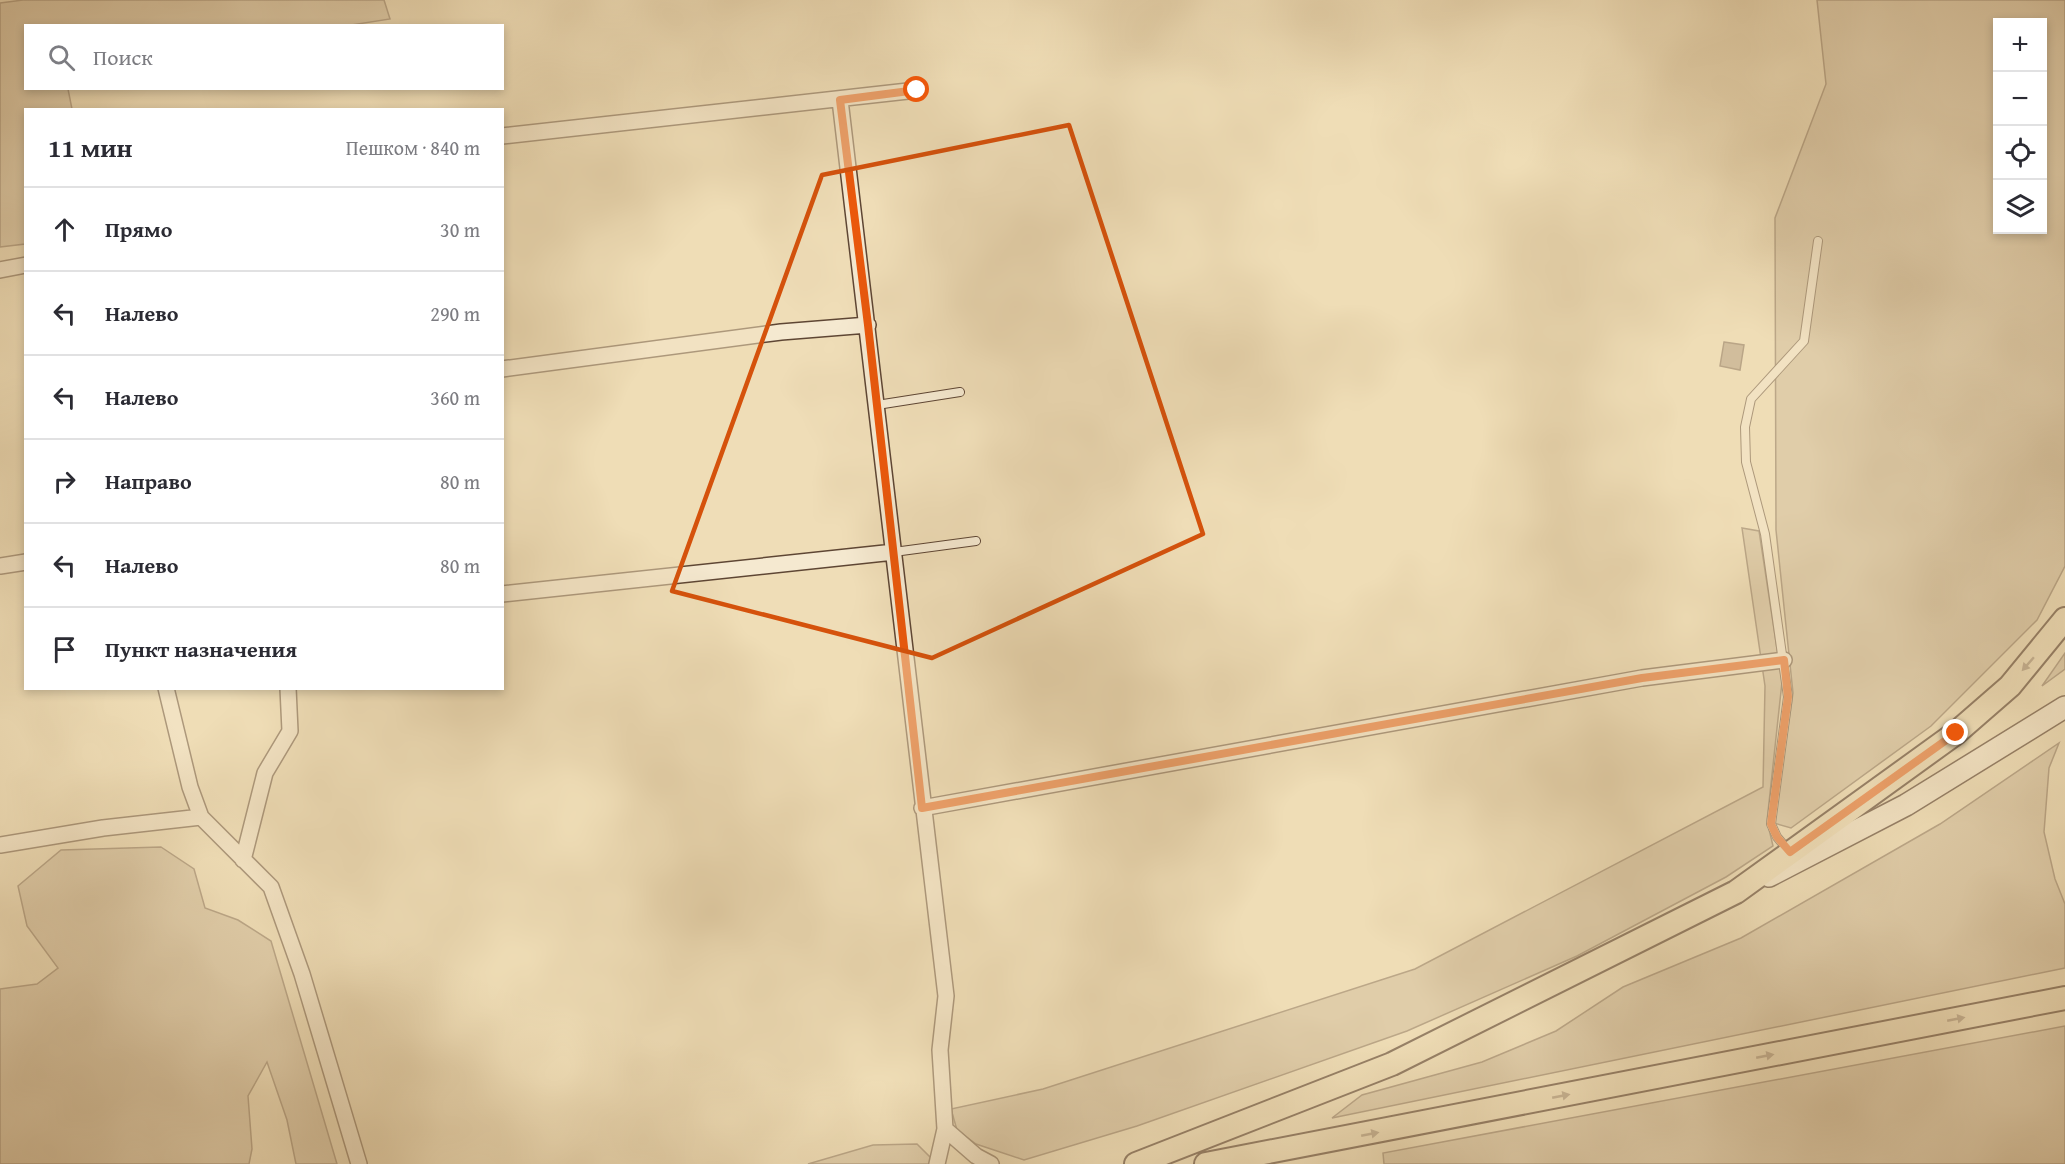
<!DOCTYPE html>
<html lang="ru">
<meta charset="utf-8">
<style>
:root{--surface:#fff;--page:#f2f2f3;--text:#2b2b33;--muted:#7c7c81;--line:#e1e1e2}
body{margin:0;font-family:"Gentium Book Plus",serif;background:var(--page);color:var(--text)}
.controls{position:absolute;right:18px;top:18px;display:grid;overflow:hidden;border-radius:0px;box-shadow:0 3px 9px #0003}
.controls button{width:54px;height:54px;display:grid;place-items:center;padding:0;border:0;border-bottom:2px solid var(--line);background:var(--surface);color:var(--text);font:30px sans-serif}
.stop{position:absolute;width:18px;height:18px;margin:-14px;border:4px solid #ea580c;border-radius:50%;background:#fff}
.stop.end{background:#ea580c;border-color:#fff;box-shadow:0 2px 6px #0008}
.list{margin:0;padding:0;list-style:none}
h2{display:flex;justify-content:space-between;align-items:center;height:78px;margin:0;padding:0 24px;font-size:26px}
h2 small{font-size:20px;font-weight:400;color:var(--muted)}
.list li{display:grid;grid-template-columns:39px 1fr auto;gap:18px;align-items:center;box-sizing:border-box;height:84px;padding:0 24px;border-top:2px solid var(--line)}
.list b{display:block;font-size:22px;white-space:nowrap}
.list em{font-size:20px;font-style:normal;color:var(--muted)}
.icon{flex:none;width:33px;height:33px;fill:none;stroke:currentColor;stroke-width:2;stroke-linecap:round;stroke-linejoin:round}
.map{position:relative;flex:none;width:2065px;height:1164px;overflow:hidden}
.search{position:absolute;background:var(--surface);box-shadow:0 3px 9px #0003;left:24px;top:24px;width:480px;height:66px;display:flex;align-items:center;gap:15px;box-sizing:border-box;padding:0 21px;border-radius:0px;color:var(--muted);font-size:22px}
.panel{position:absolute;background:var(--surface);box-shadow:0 3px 9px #0003;left:24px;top:108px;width:480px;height:582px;border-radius:0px}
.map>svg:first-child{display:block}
.green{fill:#cebb99;stroke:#7e6750;stroke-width:1.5;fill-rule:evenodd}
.water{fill:#ad987c;stroke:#7a634e;stroke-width:1.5}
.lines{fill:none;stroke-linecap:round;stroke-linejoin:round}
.service-casing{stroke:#5e4634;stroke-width:10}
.minor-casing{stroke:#5e4634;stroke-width:18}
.secondary-casing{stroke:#2e1308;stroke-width:24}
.primary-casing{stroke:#2e1308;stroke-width:26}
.service{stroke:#f5e9d0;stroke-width:8}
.minor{stroke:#f5e9d0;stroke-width:15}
.secondary{stroke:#f5e9d0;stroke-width:21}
.primary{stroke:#efddb7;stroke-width:22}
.oneway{fill:#988268}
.route{stroke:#ea580c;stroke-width:8}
.marked{fill:none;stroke:#d5520c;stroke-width:4.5;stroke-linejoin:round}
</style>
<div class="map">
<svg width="2065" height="1164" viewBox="0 0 2065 1164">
<rect width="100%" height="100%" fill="#efddb7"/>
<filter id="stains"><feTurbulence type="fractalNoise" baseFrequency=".00333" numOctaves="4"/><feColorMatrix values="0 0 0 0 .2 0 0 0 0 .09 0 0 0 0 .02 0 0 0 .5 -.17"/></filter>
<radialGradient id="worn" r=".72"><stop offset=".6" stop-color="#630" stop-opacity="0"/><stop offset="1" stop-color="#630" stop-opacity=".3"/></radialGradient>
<path class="green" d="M23,0H384L390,19L345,26H26V88L68,89L72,109L26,110L25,244L0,247V3Z
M1817,0H2065V566L2037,620L1931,726L1791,828L1774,823L1793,693L1776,530L1775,218L1826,84ZM1998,22H2042V230H1998Z
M1742,528L1759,531L1782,682L1767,821L1773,846L1726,877L1577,956L1407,1031L1137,1126L1024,1160L976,1144L957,1130L951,1109L1043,1089L1415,969L1763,787L1765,686Z
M2065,653V669L2042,686Z
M2059,743L2049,768L2044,832L2055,879L2065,904V968L1332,1118L1362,1095L1482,1062L1556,1031L1623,987L1741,938L1940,824Z
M161,847L194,869L205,908L238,920L271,941L337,1164H296L287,1120L267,1062L248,1096L252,1149L249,1164H0V989L37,984L58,968L27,926L18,886L61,850Z
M2065,1026V1164H1384L1383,1153Z
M917,1144L931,1158L929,1164H808L873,1145Z"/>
<path class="water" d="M1724,342L1744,345L1740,370L1720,366Z"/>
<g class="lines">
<defs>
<path id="service" d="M877,405L960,392
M894,552L976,541
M1788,850L1777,837L1771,824L1788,697L1765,534L1746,462L1745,427L1751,399L1804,341L1818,241"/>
<path id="minor" d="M840,100L946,996L940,1050L945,1129L937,1164
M502,136L917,90
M0,270L26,265
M502,369L781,332L868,325
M0,566L26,562
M502,594L894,552
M166,688L190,787L201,817L271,887L302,974L359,1164
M922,808L1642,678L1784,660
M0,845L103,828L201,817
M243,860L265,773L290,731L288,688
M945,1129L976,1156L991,1164"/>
<path id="secondary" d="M1769,876L1906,805L2065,707"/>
<path id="primary" d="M1136,1164L1392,1064L1736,892L1956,733L2010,686L2065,619
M1206,1164L2065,998"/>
</defs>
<use href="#service" class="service-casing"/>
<use href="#minor" class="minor-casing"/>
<use href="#secondary" class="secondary-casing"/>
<use href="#primary" class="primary-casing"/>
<use href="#service" class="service"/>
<use href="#minor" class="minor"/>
<use href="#secondary" class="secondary"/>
<use href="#primary" class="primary"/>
</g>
<defs><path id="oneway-solid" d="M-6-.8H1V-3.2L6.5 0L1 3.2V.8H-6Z" transform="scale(1.5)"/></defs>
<g class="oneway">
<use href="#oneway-solid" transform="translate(2028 664) rotate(131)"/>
<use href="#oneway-solid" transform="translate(1956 1019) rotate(-11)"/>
<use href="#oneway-solid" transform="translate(1765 1056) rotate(-11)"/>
<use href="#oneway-solid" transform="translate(1561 1096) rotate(-11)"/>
<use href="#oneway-solid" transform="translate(1370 1134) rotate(-11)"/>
</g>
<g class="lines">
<path class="route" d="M917,90L840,100L868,325L922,808L1642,678L1784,660L1788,697L1771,824L1777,837L1790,852L1956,733"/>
</g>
<path d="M0 0H2065V1164H0ZM1069,125L1203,534L932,658L672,591L822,175Z" fill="#efddb7" fill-opacity=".55" fill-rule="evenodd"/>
<path class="marked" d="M1069,125L1203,534L932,658L672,591L822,175Z"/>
<rect width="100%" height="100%" filter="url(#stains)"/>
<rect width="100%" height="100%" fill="url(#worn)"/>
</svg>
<div class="controls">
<button>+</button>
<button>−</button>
<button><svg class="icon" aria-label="locate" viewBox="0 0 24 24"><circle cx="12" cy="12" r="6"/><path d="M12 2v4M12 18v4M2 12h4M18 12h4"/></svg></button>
<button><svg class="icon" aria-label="layers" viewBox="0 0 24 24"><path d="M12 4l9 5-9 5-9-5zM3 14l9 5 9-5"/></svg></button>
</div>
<div class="stop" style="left:917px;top:90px"></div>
<div class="stop end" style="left:1956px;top:733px"></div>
<div class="search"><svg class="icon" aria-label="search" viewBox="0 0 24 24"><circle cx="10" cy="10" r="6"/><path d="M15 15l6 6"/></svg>Поиск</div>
<section class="panel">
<h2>11 мин<small>Пешком · 840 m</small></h2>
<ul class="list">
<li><svg class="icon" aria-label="ahead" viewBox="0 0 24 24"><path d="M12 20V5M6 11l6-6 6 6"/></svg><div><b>Прямо</b></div><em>30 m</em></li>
<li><svg class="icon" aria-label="left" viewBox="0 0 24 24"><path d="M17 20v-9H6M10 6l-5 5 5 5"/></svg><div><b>Налево</b></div><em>290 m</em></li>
<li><svg class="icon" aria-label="left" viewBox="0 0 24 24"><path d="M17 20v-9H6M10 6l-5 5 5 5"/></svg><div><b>Налево</b></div><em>360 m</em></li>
<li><svg class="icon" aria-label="right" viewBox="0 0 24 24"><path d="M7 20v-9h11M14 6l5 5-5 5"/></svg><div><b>Направо</b></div><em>80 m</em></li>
<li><svg class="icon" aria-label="left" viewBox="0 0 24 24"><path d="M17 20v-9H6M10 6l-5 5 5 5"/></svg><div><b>Налево</b></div><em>80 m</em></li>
<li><svg class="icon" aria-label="arrive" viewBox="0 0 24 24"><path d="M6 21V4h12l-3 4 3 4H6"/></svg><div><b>Пункт назначения</b></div></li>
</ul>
</section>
</div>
